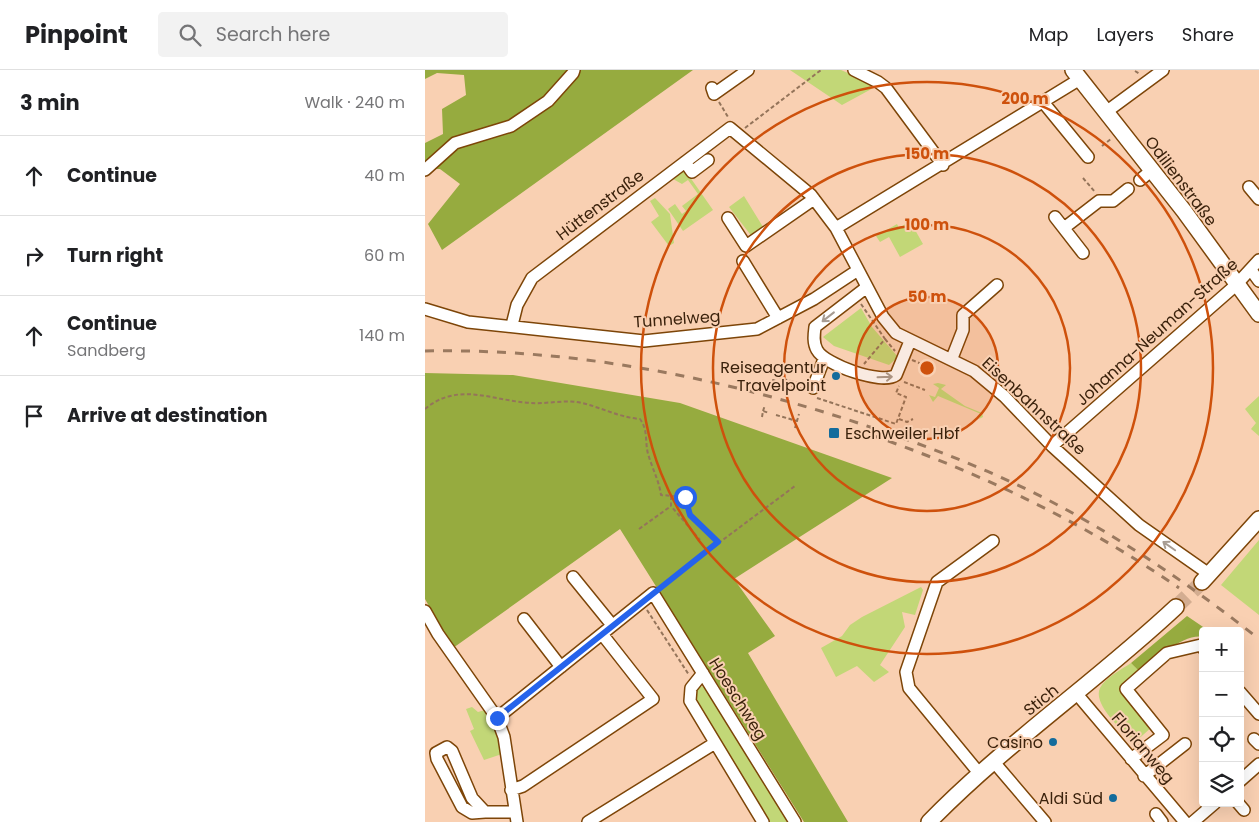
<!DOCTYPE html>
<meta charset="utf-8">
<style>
:root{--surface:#fff;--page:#f2f2f2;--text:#202124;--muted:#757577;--line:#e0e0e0}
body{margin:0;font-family:Poppins,sans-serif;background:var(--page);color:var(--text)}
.controls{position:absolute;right:15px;bottom:15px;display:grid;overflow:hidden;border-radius:5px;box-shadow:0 5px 20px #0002}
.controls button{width:45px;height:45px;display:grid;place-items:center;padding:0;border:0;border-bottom:1px solid var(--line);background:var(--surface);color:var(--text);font:25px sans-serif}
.stop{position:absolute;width:15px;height:15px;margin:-11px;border:4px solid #2563eb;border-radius:50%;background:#fff}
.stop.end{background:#2563eb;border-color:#fff;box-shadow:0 1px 5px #0008}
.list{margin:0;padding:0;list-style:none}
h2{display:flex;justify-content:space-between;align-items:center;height:65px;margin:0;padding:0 20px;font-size:21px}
h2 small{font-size:16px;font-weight:400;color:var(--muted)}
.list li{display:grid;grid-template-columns:32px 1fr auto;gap:15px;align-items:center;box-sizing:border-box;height:80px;padding:0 20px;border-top:1px solid var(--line)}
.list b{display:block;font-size:19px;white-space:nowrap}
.list p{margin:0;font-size:16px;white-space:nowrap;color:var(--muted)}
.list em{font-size:16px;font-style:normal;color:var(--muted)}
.icon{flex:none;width:28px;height:28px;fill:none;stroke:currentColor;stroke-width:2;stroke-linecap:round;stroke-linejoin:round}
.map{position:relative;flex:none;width:834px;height:752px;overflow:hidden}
header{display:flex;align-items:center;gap:30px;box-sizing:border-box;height:70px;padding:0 25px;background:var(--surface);border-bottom:1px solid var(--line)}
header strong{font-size:24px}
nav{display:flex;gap:28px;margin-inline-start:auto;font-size:18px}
.search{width:350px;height:45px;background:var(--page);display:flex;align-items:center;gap:12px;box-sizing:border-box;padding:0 18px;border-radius:5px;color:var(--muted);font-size:19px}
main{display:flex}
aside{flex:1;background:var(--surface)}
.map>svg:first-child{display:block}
.green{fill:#c2d777}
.forest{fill:#96ab3f}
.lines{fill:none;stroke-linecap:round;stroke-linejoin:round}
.major-tunnel{stroke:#d3ad91;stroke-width:15;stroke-dasharray:15 8;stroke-linecap:butt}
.minor-casing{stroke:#7d4508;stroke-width:14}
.major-casing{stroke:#7d4508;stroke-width:18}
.path{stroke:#94745a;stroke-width:2;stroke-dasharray:4 2.5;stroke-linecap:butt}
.minor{stroke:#fff;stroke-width:11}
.major{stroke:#fff;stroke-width:15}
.rail{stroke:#9a795f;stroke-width:3;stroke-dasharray:9 9;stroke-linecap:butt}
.oneway{stroke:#a79c92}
.route{stroke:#2563eb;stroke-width:6}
.ring{fill:none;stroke:#ce510c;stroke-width:2.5}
.poi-dot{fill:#146c9c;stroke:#f9d0b2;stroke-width:2}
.labels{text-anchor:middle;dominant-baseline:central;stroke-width:4;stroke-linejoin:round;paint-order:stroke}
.street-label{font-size:16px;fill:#3b220c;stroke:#f9d0b2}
.poi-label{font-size:16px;fill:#3b220c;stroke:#f9d0b2;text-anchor:end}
.centre{fill:#ce510c;stroke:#f9d0b2;stroke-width:2.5}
.ring-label{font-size:15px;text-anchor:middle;font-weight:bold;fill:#ce510c;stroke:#f9d0b2;stroke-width:4;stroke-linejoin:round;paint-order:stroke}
</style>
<header>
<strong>Pinpoint</strong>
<div class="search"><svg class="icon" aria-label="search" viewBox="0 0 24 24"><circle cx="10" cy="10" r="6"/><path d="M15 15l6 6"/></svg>Search here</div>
<nav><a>Map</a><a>Layers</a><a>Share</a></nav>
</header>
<main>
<aside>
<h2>3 min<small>Walk · 240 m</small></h2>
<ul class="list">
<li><svg class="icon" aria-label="ahead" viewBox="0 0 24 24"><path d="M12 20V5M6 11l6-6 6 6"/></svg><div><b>Continue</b></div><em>40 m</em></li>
<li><svg class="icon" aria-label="right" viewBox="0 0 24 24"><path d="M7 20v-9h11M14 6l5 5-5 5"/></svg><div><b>Turn right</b></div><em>60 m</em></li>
<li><svg class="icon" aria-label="ahead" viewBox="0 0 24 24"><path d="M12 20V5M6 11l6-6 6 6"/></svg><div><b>Continue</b><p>Sandberg</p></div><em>140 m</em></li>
<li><svg class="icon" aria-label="arrive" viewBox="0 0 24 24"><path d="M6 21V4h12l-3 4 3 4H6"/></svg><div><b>Arrive at destination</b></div></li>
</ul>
</aside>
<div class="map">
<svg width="834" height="752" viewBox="0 0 834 752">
<rect width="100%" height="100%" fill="#f9d0b2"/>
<path class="green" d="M365,0H416L452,16L417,35Z
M260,100L288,140L258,161L243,139L250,134L257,144L261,141L257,136L273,124L263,110L257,114L248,109Z
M319,126L340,160L328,168L304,137Z
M230,128L245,144L249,173L244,176L226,152L234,146L225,131Z
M485,151L498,174L475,187L464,167L455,172L451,166L472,154L474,158Z
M436,238L447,257L473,287L464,295L409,276L398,267Z
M513,313L521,315L516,319L540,336L557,343L558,347L554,349L556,344L513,326L508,332L504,325L510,327L514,318L508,314Z
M834,326V366L826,359L831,353L820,339Z
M834,470V545L796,515Z
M496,517L498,520L490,545L477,542L480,557L455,595L464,602L449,612L432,596L411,607L396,578L417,566L425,555L437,547Z
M706,593L715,602L695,618L728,656L709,673C699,662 667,634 675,618C680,608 697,599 706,593Z
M274,616L280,617L363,752H345L271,633L269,623Z
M47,637L53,642L60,640L73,664L77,684L59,690L45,661L49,659L41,639Z"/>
<path class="forest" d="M0,0H268L17,180L3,154L35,114L15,99H0V73L18,64L17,39L41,25L39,5L12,3L0,9Z
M0,303L88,305L255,333L467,408L309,509L350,566L323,583L423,752H379L195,459L28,578L0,529Z
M762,546L784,561H778V567C759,563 729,590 715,602L706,593Z"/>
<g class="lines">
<path class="major-tunnel" d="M751,537L777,512"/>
<defs>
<path id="minor" d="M429,0L453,12L461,18L518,95
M287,18L289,24L323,0
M618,32L663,87
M681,42L738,0
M260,92L267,102L283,90
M0,100L30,73L86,56L123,31L148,3L149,0
M715,110L727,100
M824,117L834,129
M630,147L658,183
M303,148L321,176L389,129
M411,158L655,9
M639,158L674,131H688L703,119
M318,191L353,248
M826,200L834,211
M442,217L390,257C389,265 388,273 392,280C400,295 457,315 471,305L485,271
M0,239L43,252L219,271L332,259L389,229L433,200
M87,255L92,235L107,208L305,58L386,125L411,158L458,247L471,263L549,301L579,326L627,376L714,455L784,504
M527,288L538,260V245L572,215
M388,318L399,289
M627,376L811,215L834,190
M148,507L187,555
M0,541L13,564L72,648L79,667L92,752
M99,549L136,597
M278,603L266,618L265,631L338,752
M815,622L834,644
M651,623L760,752
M72,648L228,523L370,752
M829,669L834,674
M706,689L738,665L701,619L742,583L776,575L778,578
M568,691L620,752
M554,703L484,618L481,602L512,512L568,471
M719,706L760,674
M815,711L834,694
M86,720L98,716L228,629L177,564
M813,733L819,740
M60,742L47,743L37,737L12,689L11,683L22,677L27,681L47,728L60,742H89
M731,744L737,752
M163,752L290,673
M768,752L790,733"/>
<path id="major" d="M648,0L759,141L834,244
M777,512L834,449
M504,752C580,674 671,612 751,537"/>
</defs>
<use href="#minor" class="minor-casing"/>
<use href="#major" class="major-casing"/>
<path class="path" d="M710,1L715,4
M294,32L303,47
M320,58L396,0
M677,76L687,68
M658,108L670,122
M436,234L460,269L439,294
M460,269L470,281
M487,290L509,299
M352,307L379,315
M479,312L500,320
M360,314L378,319
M346,317L348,310L353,312
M392,328L471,354L481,327L471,323L474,316
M0,339C33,311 68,331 106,333C121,334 138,330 152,332C174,336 192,347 215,349C224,361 219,373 224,387C228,400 234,411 236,425L260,427L265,445L293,472
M338,341L340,335
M351,345L372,351
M337,347L338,341L344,343
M474,349L482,352L488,349
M370,358L374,344
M246,426V436L275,470
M214,459L246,436
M236,516L370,416
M222,540L264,605"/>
<use href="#minor" class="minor"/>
<use href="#major" class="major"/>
<path class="rail" d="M0,281C152,278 304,309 448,358C517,381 587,409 651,445C715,481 776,523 834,569
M446,365C554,402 660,453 754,518"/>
</g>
<defs><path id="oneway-shaft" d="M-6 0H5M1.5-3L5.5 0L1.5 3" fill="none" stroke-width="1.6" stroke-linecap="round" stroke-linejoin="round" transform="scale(1.25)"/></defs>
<g class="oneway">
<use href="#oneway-shaft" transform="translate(403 247) rotate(142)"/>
<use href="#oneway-shaft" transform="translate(460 307) rotate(-2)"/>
<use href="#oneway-shaft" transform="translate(744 476) rotate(-145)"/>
</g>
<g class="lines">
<path class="route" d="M72,648L293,472L265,445L260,427"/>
</g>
<circle cx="502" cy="298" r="71" fill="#ce510c" fill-opacity=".12"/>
<g class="ring">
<circle cx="502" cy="298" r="71"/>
<circle cx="502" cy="298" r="143"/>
<circle cx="502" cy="298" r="214"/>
<circle cx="502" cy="298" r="286"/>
</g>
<g class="poi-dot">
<circle cx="411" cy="306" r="5"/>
<rect x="403" y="357" width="12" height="12" rx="2.5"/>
<circle cx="628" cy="672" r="5"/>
<circle cx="688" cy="728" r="5"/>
</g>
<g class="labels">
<g class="street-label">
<text transform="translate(756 111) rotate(53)">Odilienstraße</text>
<text transform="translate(175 135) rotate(-37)">Hüttenstraße</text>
<text transform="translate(252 249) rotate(-4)">Tunnelweg</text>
<text transform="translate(732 262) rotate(-42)">Johanna-Neuman-Straße</text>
<text transform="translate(609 336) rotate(43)">Eisenbahnstraße</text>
<text transform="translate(313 629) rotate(58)">Hoeschweg</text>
<text transform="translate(616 630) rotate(-39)">Stich</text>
<text transform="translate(718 678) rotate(50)">Florianweg</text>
</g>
<g class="poi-label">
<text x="401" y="297">Reiseagentur<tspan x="401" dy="18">Travelpoint</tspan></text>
<text x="420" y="363" text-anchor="start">Eschweiler Hbf</text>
<text x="618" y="672">Casino</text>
<text x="678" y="728">Aldi Süd</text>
</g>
</g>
<circle cx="502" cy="298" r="8" class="centre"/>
<g class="ring-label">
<text x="600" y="34">200 m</text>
<text x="502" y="89">150 m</text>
<text x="502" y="160">100 m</text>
<text x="502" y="232">50 m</text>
</g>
</svg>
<div class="controls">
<button>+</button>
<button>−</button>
<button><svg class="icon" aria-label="locate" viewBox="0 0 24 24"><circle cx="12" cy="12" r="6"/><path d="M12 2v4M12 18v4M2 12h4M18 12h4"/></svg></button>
<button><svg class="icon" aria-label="layers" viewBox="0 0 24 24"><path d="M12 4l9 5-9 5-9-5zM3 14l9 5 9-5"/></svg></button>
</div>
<div class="stop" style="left:260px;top:427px"></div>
<div class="stop end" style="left:72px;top:648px"></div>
</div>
</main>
